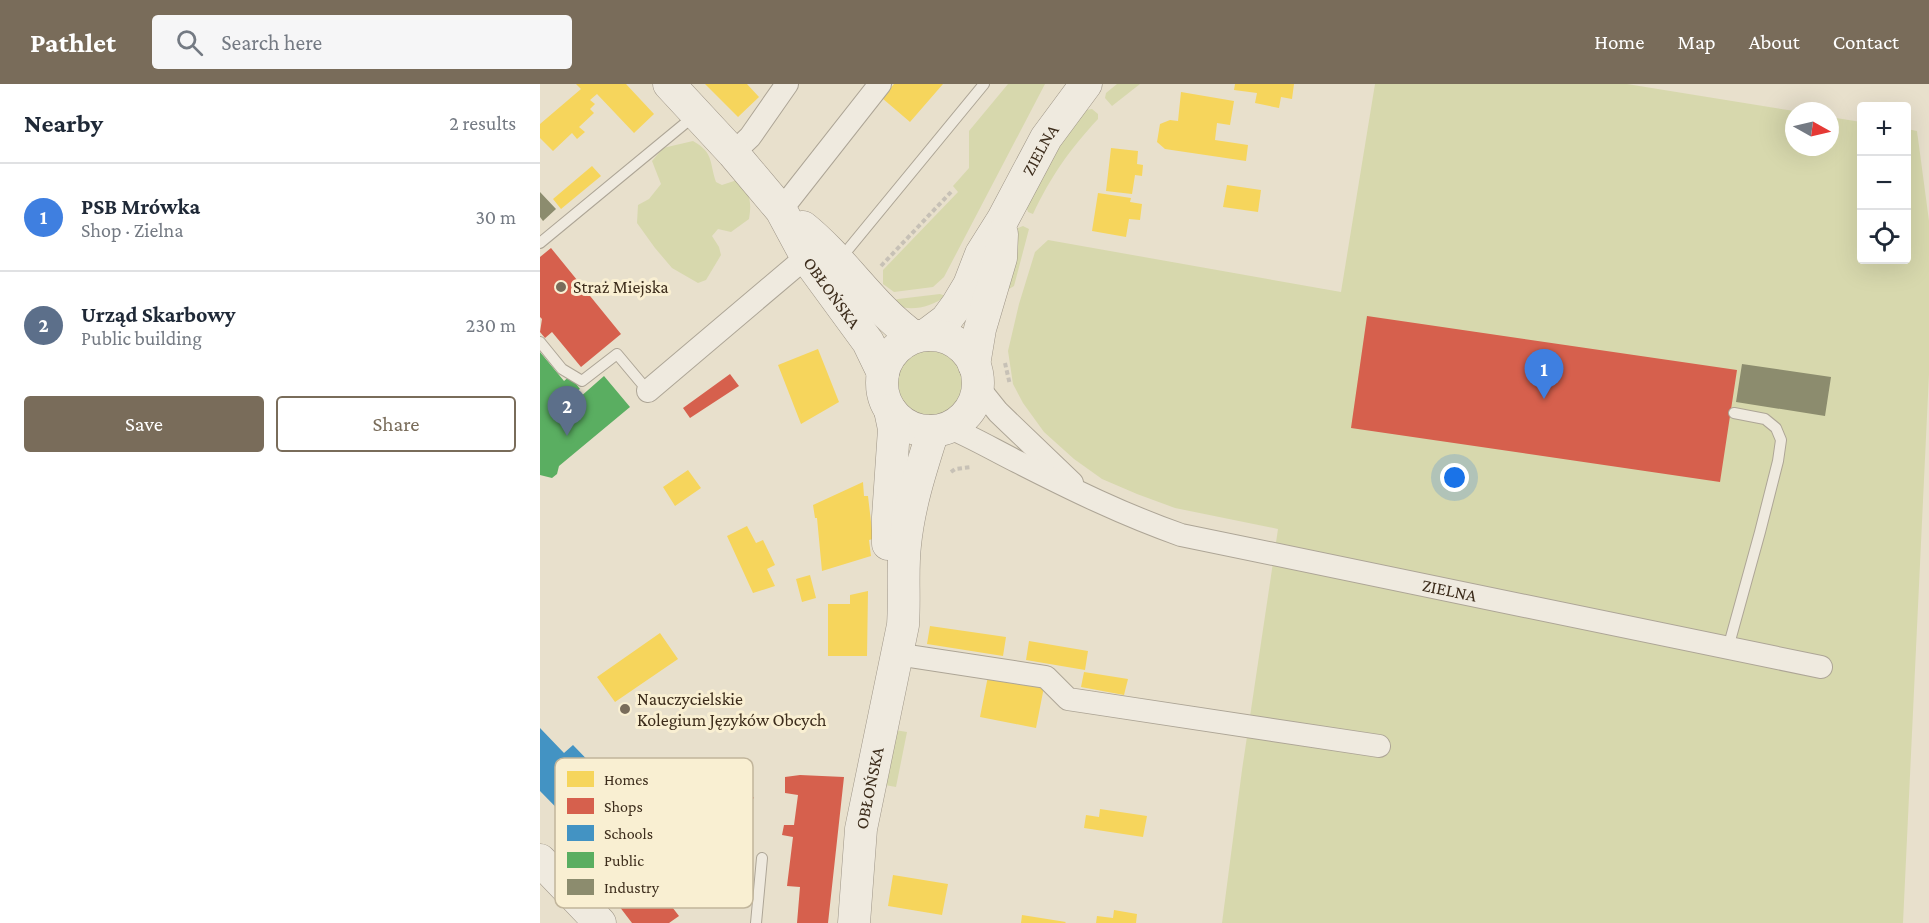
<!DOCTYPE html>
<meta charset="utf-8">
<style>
:root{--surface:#fff;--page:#f6f6f7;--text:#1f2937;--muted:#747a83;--line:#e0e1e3;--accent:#796c5a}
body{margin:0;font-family:"Crimson Pro",serif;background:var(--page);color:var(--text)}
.controls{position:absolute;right:18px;top:18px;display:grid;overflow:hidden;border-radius:6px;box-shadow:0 6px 24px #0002}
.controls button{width:54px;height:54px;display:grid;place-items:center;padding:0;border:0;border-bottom:2px solid var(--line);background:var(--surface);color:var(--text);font:30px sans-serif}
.compass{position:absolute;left:1245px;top:18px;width:54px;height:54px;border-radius:50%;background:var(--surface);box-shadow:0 6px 24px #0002;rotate:98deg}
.you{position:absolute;left:915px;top:394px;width:21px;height:21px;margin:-15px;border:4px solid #fff;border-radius:50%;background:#1a73e8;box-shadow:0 0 0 9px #1a73e833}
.badge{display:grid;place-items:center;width:39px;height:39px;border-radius:50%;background:var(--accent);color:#fff;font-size:20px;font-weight:700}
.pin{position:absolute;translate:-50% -50px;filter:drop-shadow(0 2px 3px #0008)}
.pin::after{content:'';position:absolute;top:32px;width:21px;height:18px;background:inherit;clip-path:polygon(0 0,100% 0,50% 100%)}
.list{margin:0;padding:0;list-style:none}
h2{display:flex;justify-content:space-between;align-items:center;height:78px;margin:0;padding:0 24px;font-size:26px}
h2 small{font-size:20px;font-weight:400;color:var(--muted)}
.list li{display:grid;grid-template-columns:39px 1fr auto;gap:18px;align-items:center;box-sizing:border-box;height:108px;padding:0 24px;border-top:2px solid var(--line)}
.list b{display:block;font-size:22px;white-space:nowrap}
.list p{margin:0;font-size:20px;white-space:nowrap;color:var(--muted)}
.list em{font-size:20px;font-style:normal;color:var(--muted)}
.actions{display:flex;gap:12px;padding:18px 24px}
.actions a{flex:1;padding:14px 0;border:2px solid var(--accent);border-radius:6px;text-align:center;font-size:21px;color:var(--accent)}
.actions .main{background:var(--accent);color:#fff}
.icon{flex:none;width:33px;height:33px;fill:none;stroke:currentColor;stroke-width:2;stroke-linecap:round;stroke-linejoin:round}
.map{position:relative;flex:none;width:1389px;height:839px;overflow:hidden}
header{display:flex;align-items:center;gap:36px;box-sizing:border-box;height:84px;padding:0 30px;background:var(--accent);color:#fff}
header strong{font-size:28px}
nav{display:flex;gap:33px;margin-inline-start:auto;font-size:21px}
.search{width:420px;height:54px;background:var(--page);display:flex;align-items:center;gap:15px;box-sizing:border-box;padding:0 21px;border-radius:6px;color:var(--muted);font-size:22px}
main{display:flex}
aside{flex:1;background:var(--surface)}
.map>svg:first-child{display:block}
.green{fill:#d7d8ad}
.homes{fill:#f6d55c}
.shops{fill:#d6604d}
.schools{fill:#4393c3}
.public{fill:#5aae61}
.industry{fill:#8c8c6e}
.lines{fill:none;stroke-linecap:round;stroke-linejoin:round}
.lane-casing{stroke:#ada596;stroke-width:12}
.street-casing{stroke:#ada596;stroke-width:24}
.secondary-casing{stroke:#9d9486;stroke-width:33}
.path{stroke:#c7c1b6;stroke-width:4;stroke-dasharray:4.5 3;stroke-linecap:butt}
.lane{stroke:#efeadf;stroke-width:10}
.street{stroke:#efeadf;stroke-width:22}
.secondary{stroke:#efeadf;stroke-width:32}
.poi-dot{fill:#796c5a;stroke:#f9efd2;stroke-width:2}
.labels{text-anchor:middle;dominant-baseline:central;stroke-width:6;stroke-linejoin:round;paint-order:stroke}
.street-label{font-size:18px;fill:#3d2d1c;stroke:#f9efd2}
.poi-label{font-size:18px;fill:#3d2d1c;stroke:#f9efd2;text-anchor:start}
.key{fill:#f9efd2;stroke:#c1b59b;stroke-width:1.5}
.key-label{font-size:16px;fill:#3d2d1c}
</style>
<header>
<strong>Pathlet</strong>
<div class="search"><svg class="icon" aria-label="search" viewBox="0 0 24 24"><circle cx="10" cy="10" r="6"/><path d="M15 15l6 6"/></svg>Search here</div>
<nav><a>Home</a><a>Map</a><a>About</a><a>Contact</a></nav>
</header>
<main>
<aside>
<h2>Nearby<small>2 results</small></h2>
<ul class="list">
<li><span class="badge" style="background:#3f7fe0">1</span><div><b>PSB Mrówka</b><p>Shop · Zielna</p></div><em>30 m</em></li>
<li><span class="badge" style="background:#5c6f8a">2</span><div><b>Urząd Skarbowy</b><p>Public building</p></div><em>230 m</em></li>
</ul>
<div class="actions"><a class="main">Save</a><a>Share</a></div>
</aside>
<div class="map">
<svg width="1389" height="839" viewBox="0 0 1389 839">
<rect width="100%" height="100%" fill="#e8e0cc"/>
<path class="green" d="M468,0H505L404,193L393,203L354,208L343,200V186L418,108L413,102L429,84V47Z
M577,0H600L572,22L565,14L566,9Z
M835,0H1087L1254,27V63H1290V33L1321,38L1322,176H1366L1367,45L1377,47L1389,137V290L1363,839H682L702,686L738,445L635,424L597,410L562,395L534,375L504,348L483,319L473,300L468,267L479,220L495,168L508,156L801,208Z
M552,25L558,30V35C530,65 511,92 493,130L488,128L486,122L510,74L546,26Z
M153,57C174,69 169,77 176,98L182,101L197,96C210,107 212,118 209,135L191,148L178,145L172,152L179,163L181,171L166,196L158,199L132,184L115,164L97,139L98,121L109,115L121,100L112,77L123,64Z
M483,142L489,145L474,202L464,208L470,169L478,144Z
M400,210L406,212C389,225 367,228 348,219L358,215Z
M352 299a38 38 0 1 1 76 0a38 38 0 1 1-76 0Z
M355,646L367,648L356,703L345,701Z"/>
<path class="homes" d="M36,0H86L114,30L94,49L57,10L50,16L55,20L50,25L54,29L39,43L45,48L37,55L32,49L13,67L0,54V40L41,5Z
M165,0H207L219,13L198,33Z
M354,0H403L370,38L342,14Z
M695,0H754L752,15L741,13L739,24L715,19L717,9L694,6Z
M641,8L694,17L690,41L677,39L675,56L708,61L706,77L625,65L617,58L620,40L630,36L638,37Z
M571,64L598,67L597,80L603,81L602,92L595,91L592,110L566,107Z
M52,82L61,92L21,125L13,115Z
M687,101L721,106L718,128L683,123Z
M558,109L591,114L590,118L602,120L600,136L589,135L586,153L552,147Z
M278,265L299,318L261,340L238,281Z
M148,386L161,404L135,422L123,403Z
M323,398L324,412H328L333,455L329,456L331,472L282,487L277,434H275L273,421Z
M207,442L216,459L223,456L235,481L227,485L235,502L213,509L187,452Z
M270,491L276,514L262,518L256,495Z
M328,507L327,572H288V520H310V511Z
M390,542L466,553L463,572L387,560Z
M120,549L138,575L75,618L57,593Z
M489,557L548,567L545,586L486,576Z
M544,588L588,595L584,611L541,603Z
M448,592L504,603L496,644L440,633Z
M560,725L607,732L603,753L544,744L546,731L559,733Z
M353,791L408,800L402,831L348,822Z
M574,826L597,830L596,839H556L557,832L573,834Z
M482,831L526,838L525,839H481Z"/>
<path class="shops" d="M11,164L81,250L41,283L12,248L5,254L0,248L2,235L0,233V173Z
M827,232L1197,286L1180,398L811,344Z
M190,290L199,302L150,334L143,324Z
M187,680L214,714L109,793L139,832L129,839H92L50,784Z
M260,691L304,693L288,839H257L260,803L247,802L253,753L242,751L244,741H254L258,711L245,709V693Z"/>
<path class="schools" d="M0,644L24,669L33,661L92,722L63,750L58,746L48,756L0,707Z"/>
<path class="public" d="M0,268L24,297L30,292L40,305L34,309L39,314L64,292L90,323L19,382L17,390L12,394L0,391Z"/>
<path class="industry" d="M0,108L16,125L3,137L0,133Z
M1202,280L1291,293L1285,332L1196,318Z"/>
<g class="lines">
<defs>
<path id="lane" d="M0,159L154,32
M301,174L444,0
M0,258L22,285L42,297L77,270L108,307
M1188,564L1220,448L1238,377L1241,356L1236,344L1225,335L1194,329
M216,839L222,774"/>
<g id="street">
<path d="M193,69L210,53L247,0"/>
<path d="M241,126L340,0"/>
<path d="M438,303L458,328L532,399"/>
<path d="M108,307L278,163"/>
<path id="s1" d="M408,343C432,353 454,366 478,378C531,405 584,431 641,451L1281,583"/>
<path d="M356,570L506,593L528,615L839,662"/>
</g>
<g id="secondary">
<path id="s2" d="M129,0L193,69L241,126L268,176L328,258L343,289"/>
<path d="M263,143C304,176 331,222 374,253"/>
<path id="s3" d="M386,251L406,236L417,221L429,201L441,170L463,135L506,54L546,0"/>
<circle cx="390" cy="299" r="48"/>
<path d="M434,281L440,245L461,174L462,150"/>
<path d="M348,460V433L354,345L350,326"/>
<path d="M0,776L60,839"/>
<path id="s4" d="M314,839L321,745L363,541C365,514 362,487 365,461C369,421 381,385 393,347"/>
</g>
</defs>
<use href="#lane" class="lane-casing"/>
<use href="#street" class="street-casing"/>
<use href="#secondary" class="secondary-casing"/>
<path class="path" d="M341,182L411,108
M465,279L470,301
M411,388L415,385L432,383"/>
<use href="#lane" class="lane"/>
<use href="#street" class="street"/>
<use href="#secondary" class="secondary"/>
</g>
<g class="poi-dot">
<circle cx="21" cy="203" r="6"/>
<circle cx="85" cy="625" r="6"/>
</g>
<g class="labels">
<g class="street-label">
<text stroke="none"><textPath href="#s3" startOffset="220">ZIELNA</textPath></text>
<text stroke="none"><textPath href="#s2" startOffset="266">OBŁOŃSKA</textPath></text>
<text stroke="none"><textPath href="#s1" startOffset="531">ZIELNA</textPath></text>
<text stroke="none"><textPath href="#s4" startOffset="136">OBŁOŃSKA</textPath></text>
</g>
<g class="poi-label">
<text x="33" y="203">Straż Miejska</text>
<text x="97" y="615">Nauczycielskie<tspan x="97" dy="21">Kolegium Języków Obcych</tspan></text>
</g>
</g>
<rect x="15" y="674" width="198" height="150" rx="9" class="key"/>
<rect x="27" y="687" width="27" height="16" fill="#f6d55c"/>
<rect x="27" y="714" width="27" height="16" fill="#d6604d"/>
<rect x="27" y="741" width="27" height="16" fill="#4393c3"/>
<rect x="27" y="768" width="27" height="16" fill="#5aae61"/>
<rect x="27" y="795" width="27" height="16" fill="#8c8c6e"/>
<g class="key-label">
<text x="64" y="701">Homes</text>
<text x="64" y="728">Shops</text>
<text x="64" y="755">Schools</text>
<text x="64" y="782">Public</text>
<text x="64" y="809">Industry</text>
</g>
</svg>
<div class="controls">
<button>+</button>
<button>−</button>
<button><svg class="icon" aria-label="locate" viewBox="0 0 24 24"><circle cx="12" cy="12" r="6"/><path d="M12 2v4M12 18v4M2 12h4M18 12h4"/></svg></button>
</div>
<svg class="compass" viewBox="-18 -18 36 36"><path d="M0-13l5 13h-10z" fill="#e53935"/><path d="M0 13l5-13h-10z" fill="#747a83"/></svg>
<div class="you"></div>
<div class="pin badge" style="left:1004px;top:315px;background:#3f7fe0">1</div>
<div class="pin badge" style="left:27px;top:352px;background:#5c6f8a">2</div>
</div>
</main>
